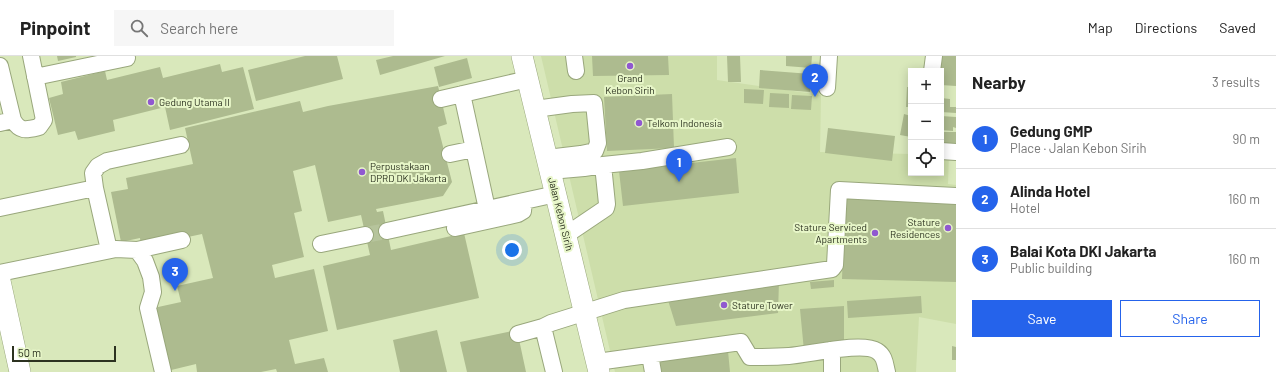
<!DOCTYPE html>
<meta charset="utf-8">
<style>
:root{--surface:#fff;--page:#f6f6f6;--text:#222;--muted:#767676;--line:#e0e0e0;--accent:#2563eb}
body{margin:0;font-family:Barlow,sans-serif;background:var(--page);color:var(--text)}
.controls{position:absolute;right:12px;top:12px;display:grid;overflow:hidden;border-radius:0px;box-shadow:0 2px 10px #0003}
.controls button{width:36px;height:36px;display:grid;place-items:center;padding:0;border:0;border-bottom:1px solid var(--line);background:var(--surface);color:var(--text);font:20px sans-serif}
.scale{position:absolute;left:12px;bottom:10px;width:104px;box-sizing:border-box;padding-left:4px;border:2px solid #2c3220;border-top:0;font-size:11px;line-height:14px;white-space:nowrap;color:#2c3220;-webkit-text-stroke:3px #e7f6c8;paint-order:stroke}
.you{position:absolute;left:512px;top:194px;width:14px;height:14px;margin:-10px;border:3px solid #fff;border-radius:50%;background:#1a73e8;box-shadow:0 0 0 6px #1a73e833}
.badge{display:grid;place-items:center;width:26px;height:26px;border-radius:50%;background:var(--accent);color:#fff;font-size:13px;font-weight:700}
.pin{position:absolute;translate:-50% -33px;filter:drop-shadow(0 1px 2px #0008)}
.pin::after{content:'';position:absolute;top:21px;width:14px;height:12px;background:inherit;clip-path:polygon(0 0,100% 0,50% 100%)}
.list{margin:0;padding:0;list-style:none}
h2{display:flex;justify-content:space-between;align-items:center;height:52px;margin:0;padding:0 16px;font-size:17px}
h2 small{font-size:13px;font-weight:400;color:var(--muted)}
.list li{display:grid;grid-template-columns:26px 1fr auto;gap:12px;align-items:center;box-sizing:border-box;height:60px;padding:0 16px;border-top:1px solid var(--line)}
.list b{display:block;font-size:15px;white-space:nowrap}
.list p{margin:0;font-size:13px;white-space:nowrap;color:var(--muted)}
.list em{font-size:13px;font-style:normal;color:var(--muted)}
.actions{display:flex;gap:8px;padding:12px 16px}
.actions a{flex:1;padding:9px 0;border:1px solid var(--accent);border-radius:0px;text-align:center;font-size:14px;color:var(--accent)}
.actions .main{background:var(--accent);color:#fff}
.icon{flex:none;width:22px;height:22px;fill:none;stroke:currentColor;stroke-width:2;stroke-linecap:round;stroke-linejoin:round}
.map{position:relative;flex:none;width:956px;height:316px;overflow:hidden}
header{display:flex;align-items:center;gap:24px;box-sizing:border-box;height:56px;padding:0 20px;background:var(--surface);border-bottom:1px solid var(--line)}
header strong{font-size:19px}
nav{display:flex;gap:22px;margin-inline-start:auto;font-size:14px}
.search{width:280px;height:36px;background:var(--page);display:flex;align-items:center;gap:10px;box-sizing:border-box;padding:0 14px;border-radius:0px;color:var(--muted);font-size:15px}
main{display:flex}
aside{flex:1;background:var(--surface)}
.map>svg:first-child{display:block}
.built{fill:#cddeaa}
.building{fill:#adbb8f}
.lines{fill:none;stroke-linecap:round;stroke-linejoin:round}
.minor-tunnel{stroke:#b6c49c;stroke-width:16;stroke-dasharray:16 8;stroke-linecap:butt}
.minor-casing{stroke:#99a77c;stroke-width:18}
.major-casing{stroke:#99a77c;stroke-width:22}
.minor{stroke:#fff;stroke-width:16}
.major{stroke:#fff;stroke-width:21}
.poi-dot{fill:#9058d0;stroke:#e7f6c8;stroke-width:1.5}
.labels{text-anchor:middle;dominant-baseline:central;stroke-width:4;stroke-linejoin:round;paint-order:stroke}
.poi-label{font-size:10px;fill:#2c3220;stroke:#e7f6c8;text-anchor:start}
.street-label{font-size:10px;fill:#2c3220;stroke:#e7f6c8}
</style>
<header>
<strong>Pinpoint</strong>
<div class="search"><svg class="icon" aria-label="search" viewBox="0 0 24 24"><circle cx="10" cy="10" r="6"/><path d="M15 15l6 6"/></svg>Search here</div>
<nav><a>Map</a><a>Directions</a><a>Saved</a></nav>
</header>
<main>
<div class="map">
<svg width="956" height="316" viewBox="0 0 956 316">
<rect width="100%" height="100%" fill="#d9e8bb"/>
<path class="built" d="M541,0H717V24L821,39L820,96L911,98V117H941V99H949L948,128L956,129V268L919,261L916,316H615Z"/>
<path class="building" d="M57,0H76V1L58,5Z
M305,0H337L343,23L256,45L248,14Z
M393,0H445L380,19L376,4Z
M592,0H668L669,19L593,20Z
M727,0H740L741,26H728Z
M786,0H812L811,12L786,10Z
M936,0H956V30L941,29V15H935Z
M467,2L472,22L439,31L434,11Z
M220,8L222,16L243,11L254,53L170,74L165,51L113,64L115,75L78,84L75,75L58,79L49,42L63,38L61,26L105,15L107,24L160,11L163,22Z
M760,14L811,18L810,36L759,32Z
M438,30L447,68L438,71L452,126L443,140L376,153L377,156L383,155L391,194L464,177L479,242L337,274L323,210L370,199L361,159L328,166L315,109L293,115L302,155L294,157L304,201L272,209L275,222L314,213L328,275L289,284L295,308L324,302L328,316H277L276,313L261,316H197L196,308L163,316L149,253L181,246L177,230L213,222L202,178L141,191L140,182L121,186L111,136L128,133L126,122L193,108L185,72L300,45L303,56L328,50Z
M907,31H911V51H906Z
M744,33L764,34L763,48L744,47Z
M770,37L789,38V52L769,51Z
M672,38L674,92L607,95L604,41Z
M792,39L812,40L811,54L791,53Z
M941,42L950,43V51H956V57L941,56Z
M904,58L911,60V81L900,79Z
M941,60L956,61V72L953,71V75L941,74Z
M828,72L895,80L892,105L825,97Z
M941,76H956V93H941Z
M736,102L739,137L623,150L619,115Z
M845,128L935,131L934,144L956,145V226L842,223Z
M834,224V231L811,233L810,226Z
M779,225L778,257L676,270L667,241Z
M921,240L922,257L848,262L847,245Z
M844,250V288L804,295L800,253Z
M437,274L447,316H400L393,284Z
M517,274L526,316H467L460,286Z
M952,290L956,291V304H952Z
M728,295L730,316H656L654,305Z"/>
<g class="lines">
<path class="minor-tunnel" d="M365,179L387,175"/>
<defs>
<path id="minor" d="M574,0L576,15
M0,10L13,64L0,67
M932,15L934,0
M35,21L127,2
M827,32L829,0
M462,38L487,153
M441,43L528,23
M535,53L572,48L594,47L598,87L595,95L581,98L547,102
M13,64C20,76 26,74 39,71L44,64L31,0
M941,95L956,96
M450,98L474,93
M603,109L642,105L728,91
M550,115L584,112L603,109L607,148L606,152L566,179
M0,152L95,132
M455,172L518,158L523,155L524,145
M387,175L556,138
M321,188L365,179
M109,194L95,132L93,117L98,110L107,105L181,89
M137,194L182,184
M0,217L116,193L137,194L145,205L151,221L153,236L148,252L163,316
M518,278L543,271
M830,294L832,302V316
M650,299L653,316
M597,306L741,286L750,301C763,301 776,301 789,300C808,299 862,285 877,295C885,300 885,308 887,316
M554,316L543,271L551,267L624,244L832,213L835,209L839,134L956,140"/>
<path id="major" d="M522,0L599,316
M0,225L20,316"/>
</defs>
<use href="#minor" class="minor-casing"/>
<use href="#major" class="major-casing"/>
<use href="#minor" class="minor"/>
<use href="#major" class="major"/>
</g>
<g class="poi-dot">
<circle cx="630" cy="10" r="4"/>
<circle cx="151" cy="46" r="4"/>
<circle cx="639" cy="67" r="4"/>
<circle cx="362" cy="116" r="4"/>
<circle cx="948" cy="172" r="4"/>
<circle cx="875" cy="177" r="4"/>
<circle cx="724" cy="249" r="4"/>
</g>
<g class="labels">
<g class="poi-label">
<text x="630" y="22" text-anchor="middle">Grand<tspan x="630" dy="12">Kebon Sirih</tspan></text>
<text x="159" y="46">Gedung Utama II</text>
<text x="647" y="67">Telkom Indonesia</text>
<text x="370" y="110">Perpustakaan<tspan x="370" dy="12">DPRD DKI Jakarta</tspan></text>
<text x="940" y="166" text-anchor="end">Stature<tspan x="940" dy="12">Residences</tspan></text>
<text x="867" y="171" text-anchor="end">Stature Serviced<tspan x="867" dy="12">Apartments</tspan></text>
<text x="732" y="249">Stature Tower</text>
</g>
<g class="street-label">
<text transform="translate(561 158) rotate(76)">Jalan Kebon Sirih</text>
</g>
</g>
</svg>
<div class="controls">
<button>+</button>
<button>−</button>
<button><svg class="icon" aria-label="locate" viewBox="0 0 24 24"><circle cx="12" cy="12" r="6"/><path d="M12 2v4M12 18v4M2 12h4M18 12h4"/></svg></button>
</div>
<div class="scale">50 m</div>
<div class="you"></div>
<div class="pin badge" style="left:679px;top:126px">1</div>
<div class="pin badge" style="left:815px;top:41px">2</div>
<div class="pin badge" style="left:175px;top:235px">3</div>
</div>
<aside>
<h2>Nearby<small>3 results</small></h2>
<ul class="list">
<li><span class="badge">1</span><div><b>Gedung GMP</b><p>Place · Jalan Kebon Sirih</p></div><em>90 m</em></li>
<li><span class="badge">2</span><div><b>Alinda Hotel</b><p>Hotel</p></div><em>160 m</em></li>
<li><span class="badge">3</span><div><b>Balai Kota DKI Jakarta</b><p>Public building</p></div><em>160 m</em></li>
</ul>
<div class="actions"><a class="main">Save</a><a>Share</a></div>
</aside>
</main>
